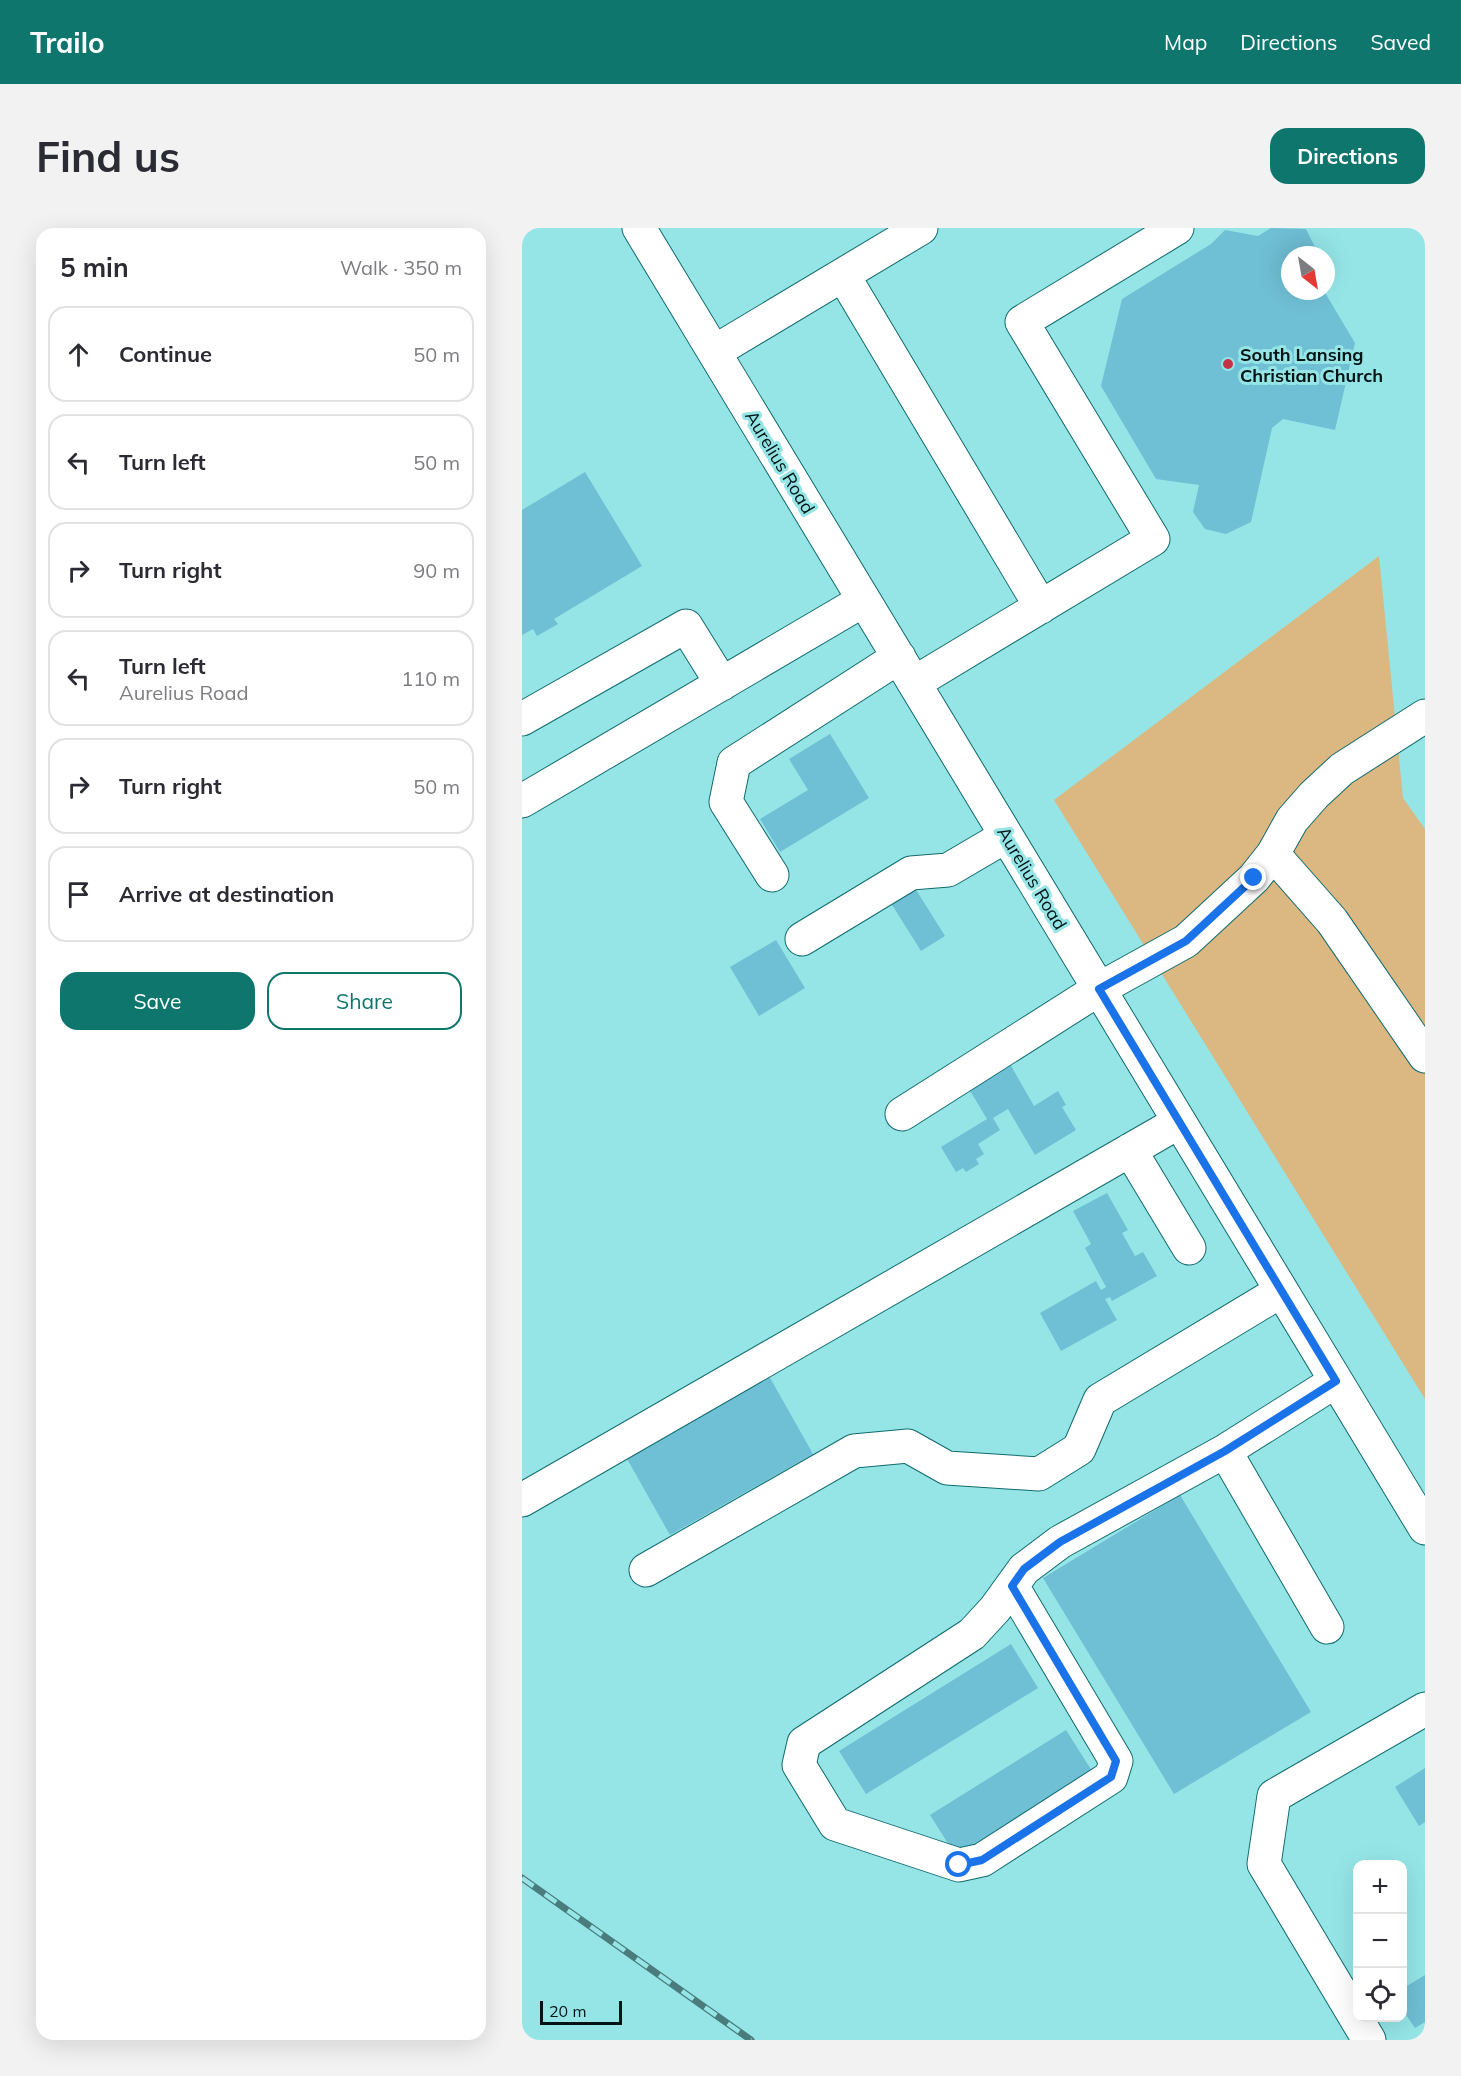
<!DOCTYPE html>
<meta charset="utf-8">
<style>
:root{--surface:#fff;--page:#f2f2f3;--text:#2b2b33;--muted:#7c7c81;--line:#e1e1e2;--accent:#0f766e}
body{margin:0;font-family:Mulish,sans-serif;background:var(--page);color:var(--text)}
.controls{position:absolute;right:18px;bottom:18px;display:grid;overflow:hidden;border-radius:12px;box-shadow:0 6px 24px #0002}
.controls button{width:54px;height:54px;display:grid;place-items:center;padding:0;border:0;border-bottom:2px solid var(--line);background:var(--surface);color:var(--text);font:30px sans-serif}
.compass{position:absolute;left:759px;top:18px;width:54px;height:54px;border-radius:50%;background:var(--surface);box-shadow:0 6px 24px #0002;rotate:149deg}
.scale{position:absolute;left:18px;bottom:15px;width:82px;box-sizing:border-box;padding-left:6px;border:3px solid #001415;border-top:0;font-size:16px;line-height:21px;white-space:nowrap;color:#001415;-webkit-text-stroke:4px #95e5e7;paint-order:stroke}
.stop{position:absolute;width:18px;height:18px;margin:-14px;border:4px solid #1a73e8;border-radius:50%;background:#fff}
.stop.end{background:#1a73e8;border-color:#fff;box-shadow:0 2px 6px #0008}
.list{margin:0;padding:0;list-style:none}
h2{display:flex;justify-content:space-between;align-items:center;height:78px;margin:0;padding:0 24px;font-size:26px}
h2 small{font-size:20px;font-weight:400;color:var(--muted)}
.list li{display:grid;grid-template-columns:39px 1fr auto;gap:18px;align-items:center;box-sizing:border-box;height:96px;margin:0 12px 12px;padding:0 12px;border:2px solid var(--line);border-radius:18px}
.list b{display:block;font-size:22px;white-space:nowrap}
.list p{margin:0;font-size:20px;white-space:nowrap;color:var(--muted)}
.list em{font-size:20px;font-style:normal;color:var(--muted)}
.actions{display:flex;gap:12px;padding:18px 24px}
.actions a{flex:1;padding:14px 0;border:2px solid var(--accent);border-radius:18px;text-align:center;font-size:21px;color:var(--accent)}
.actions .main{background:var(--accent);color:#fff}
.icon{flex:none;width:33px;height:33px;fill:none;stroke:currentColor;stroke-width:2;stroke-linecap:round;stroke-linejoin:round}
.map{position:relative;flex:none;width:903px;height:1812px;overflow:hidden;border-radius:18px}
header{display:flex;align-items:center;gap:36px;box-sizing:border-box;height:84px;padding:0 30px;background:var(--accent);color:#fff}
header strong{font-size:28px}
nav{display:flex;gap:33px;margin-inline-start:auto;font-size:21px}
.intro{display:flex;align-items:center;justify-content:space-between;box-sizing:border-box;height:144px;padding:0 36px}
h1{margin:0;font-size:42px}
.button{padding:15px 27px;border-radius:18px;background:var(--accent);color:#fff;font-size:21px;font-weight:700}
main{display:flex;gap:36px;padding:0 36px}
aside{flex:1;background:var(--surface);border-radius:18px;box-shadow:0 6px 24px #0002}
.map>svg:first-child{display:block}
.green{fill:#dbb781}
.building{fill:#6fbfd5}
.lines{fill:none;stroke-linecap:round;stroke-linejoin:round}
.minor-casing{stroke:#106b6e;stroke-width:35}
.minor{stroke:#fff;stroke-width:33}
.rail-casing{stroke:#4a7c7d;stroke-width:7}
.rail{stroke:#95e5e7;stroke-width:4.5;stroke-dasharray:14;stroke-linecap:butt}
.route{stroke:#1a73e8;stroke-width:8}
.poi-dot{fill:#c33347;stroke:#95e5e7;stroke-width:2}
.labels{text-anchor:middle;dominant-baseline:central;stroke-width:6;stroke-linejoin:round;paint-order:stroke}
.poi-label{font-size:18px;font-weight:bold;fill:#001415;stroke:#95e5e7;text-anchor:start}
.street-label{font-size:18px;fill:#001415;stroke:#95e5e7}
</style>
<header>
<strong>Trailo</strong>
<nav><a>Map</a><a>Directions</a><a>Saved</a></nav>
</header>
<div class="intro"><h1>Find us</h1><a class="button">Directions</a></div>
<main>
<aside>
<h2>5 min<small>Walk · 350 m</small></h2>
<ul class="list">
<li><svg class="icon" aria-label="ahead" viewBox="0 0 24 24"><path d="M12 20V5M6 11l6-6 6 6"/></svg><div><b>Continue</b></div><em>50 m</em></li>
<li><svg class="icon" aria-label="left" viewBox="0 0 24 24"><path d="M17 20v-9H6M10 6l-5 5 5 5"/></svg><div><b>Turn left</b></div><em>50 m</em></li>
<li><svg class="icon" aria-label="right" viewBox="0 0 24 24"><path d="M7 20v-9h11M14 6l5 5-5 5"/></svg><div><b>Turn right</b></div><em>90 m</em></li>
<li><svg class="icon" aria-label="left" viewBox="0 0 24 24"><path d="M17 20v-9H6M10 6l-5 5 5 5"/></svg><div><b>Turn left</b><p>Aurelius Road</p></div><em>110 m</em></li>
<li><svg class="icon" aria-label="right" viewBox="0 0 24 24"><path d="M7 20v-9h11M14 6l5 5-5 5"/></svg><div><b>Turn right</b></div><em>50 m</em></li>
<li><svg class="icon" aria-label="arrive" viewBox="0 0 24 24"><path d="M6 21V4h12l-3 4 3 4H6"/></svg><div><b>Arrive at destination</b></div></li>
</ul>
<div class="actions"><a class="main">Save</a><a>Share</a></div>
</aside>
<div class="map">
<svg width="903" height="1812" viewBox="0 0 903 1812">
<rect width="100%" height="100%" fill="#95e5e7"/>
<path class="green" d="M857,328L881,570L903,601V1171L532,572Z"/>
<path class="building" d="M749,0L784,1L795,23L794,27H768V63H802L833,115L813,202L761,191L750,200L729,294L704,306L683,301L671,284L677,257L634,251L579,158L600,71L689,16L703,2L736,8Z
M63,244L120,338L32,391L36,396L15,408L11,401L0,407V282Z
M308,506L347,570L258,624L238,591L286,562L267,531Z
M391,657L423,708L399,723L367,672Z
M254,712L283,760L237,788L208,739Z
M488,836L512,878L536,863L544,877L540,879L554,902L513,927L486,881L471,890L478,902L456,916L462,926L454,931L457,936L444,944L441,940L434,944L419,919L465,891L447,861Z
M585,965L606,1002L600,1005L613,1028L621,1024L635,1048L590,1073L588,1069L583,1071L595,1092L539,1123L518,1085L574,1053L579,1062L584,1059L563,1020L569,1016L551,983Z
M247,1148L291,1226L148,1307L104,1229Z
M658,1267L789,1484L652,1566L521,1350Z
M489,1416L516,1460L344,1566L317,1523Z
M544,1502L570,1543L434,1628L408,1587Z
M903,1540V1594L897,1598L873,1559Z
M903,1747V1794L893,1800L880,1781V1761Z"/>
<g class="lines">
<defs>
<path id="minor" d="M117,0L903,1300
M321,47L519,379
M192,124L399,0
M392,455L631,311L500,94L655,0
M0,491L164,398L200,456
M0,573L342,372
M751,626L810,693L903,828
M250,647L204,574L212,535L377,429
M280,711L389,645L426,642L484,608
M380,886L577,761L664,713L732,650L751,626L770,592L792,567L820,541L903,488
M608,922L667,1020
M0,1272L657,894
M124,1342L332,1223L386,1218L425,1240L517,1246L557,1221L578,1172L759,1063
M490,1358L594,1533L589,1549L460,1632L437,1637L313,1596L277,1537L282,1515L450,1406L473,1381L502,1341L538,1314L703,1223
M805,1399L703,1223L814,1153
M847,1812L742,1636L752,1568L903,1481"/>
</defs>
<use href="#minor" class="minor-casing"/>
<use href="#minor" class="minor"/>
<defs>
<path id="rail" d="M0,1650L229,1812"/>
</defs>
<use href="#rail" class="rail-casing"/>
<use href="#rail" class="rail"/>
</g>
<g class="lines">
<path class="route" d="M437,1637L460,1632L589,1549L594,1533L490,1358L502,1341L538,1314L703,1223L814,1153L577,761L664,713L732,650"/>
</g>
<circle class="poi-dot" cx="706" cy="136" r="6"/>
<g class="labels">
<g class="poi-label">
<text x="718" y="126">South Lansing<tspan x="718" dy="21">Christian Church</tspan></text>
</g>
<g class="street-label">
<text transform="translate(258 234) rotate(59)">Aurelius Road</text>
<text transform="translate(510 650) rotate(59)">Aurelius Road</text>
</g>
</g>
</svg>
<div class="controls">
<button>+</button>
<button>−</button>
<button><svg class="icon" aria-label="locate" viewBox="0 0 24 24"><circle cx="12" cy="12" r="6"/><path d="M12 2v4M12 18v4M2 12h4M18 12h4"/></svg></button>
</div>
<svg class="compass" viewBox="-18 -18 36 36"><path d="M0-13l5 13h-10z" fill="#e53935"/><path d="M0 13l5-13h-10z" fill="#7c7c81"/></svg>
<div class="scale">20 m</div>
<div class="stop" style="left:437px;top:1637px"></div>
<div class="stop end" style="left:732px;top:650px"></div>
</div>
</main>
